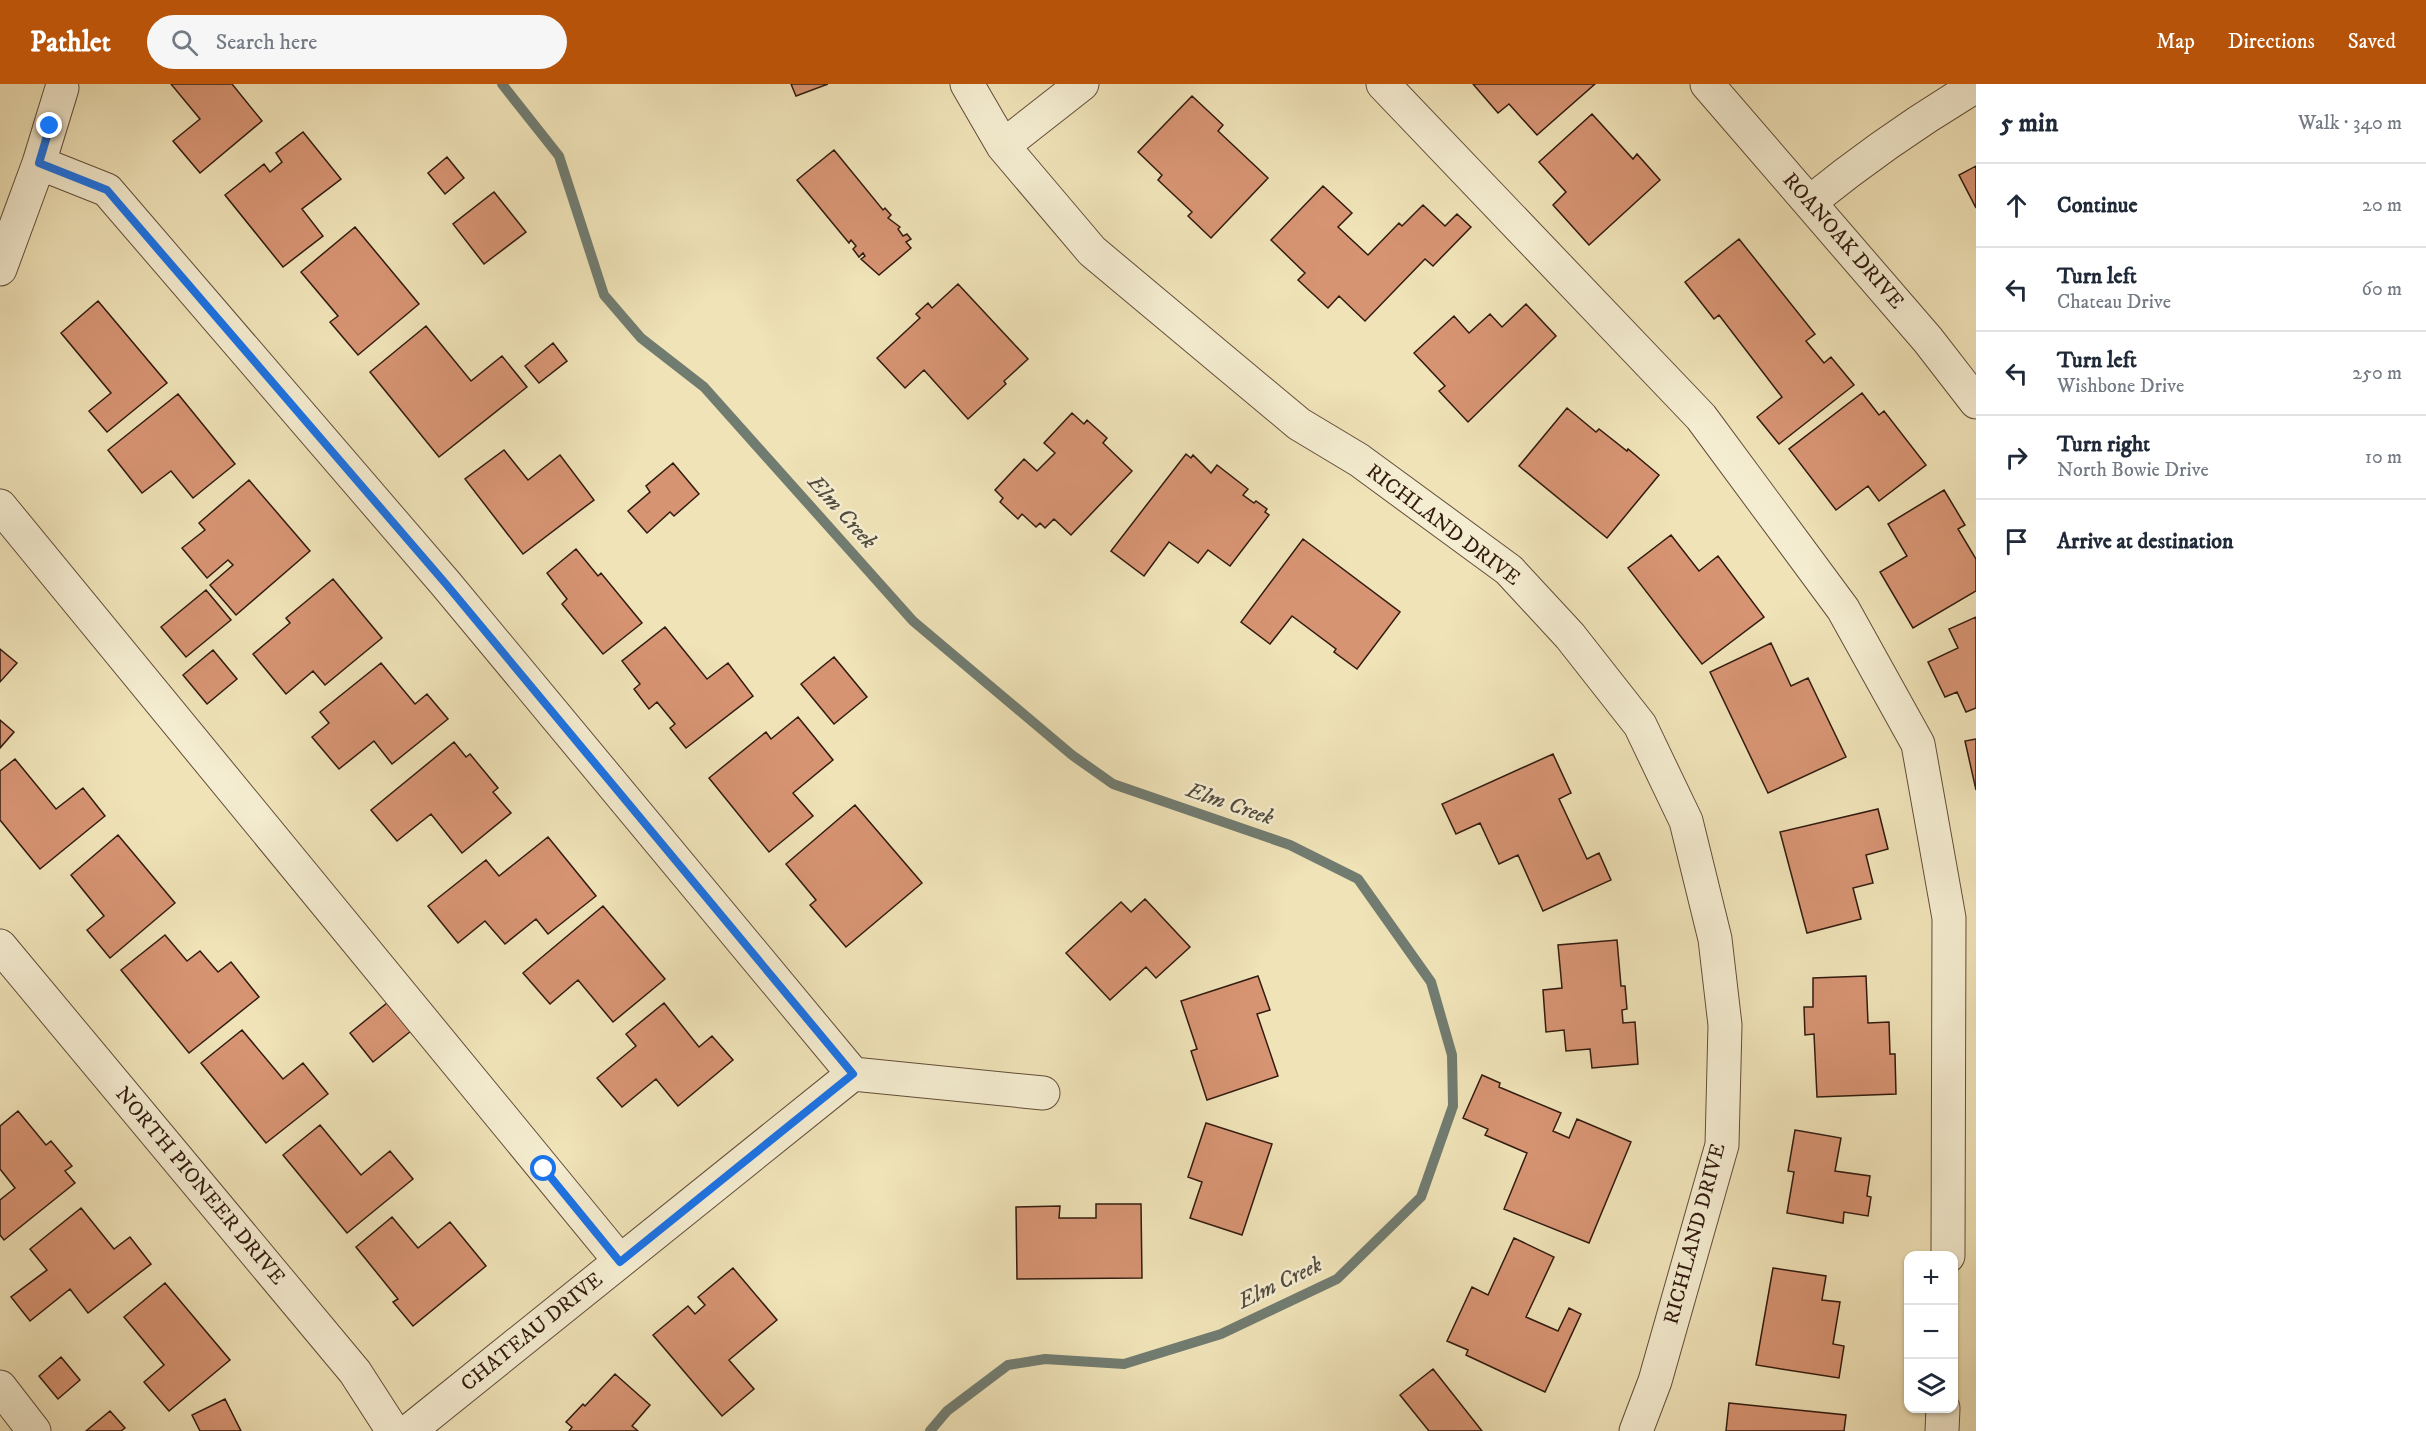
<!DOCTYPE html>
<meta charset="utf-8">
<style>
:root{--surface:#fff;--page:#f6f6f7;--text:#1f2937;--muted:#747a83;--line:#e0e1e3;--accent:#b45309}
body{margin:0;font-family:"IM FELL DW Pica",serif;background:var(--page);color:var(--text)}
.controls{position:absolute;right:18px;bottom:18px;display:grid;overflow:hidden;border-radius:12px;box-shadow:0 2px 4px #0004}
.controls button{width:54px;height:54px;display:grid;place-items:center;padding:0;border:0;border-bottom:2px solid var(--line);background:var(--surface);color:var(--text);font:30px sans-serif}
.stop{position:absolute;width:18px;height:18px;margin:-14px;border:4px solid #1a73e8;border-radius:50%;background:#fff}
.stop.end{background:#1a73e8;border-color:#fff;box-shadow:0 2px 6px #0008}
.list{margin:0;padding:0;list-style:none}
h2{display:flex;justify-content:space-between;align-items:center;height:78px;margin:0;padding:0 24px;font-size:26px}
h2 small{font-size:20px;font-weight:400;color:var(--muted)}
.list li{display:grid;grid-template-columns:39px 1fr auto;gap:18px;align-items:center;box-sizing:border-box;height:84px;padding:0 24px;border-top:2px solid var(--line)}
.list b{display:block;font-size:22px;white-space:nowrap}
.list p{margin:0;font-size:20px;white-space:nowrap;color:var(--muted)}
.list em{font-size:20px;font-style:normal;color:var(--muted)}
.icon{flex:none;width:33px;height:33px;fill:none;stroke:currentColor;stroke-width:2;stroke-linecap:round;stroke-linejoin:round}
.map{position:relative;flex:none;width:1976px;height:1347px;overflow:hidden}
header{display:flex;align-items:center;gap:36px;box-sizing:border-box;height:84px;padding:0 30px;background:var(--accent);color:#fff}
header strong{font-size:28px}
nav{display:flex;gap:33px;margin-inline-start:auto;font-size:21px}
.search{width:420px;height:54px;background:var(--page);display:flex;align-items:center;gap:15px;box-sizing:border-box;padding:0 21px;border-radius:33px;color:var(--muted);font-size:22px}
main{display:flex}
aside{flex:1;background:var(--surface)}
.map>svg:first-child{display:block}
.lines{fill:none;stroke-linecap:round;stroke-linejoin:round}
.stream{stroke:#717c71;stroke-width:10}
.building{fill:#d79473;stroke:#321b0f;stroke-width:1.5}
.minor-casing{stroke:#624d39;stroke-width:35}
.minor{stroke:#f5edd1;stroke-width:33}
.route{stroke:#1a73e8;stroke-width:8}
.labels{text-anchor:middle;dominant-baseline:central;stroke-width:5;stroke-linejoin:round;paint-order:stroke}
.street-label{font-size:21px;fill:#321b0f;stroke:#f5edd1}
.water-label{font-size:22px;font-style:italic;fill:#524c40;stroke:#f5edd1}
</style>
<header>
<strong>Pathlet</strong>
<div class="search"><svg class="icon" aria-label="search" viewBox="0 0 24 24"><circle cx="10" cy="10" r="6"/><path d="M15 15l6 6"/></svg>Search here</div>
<nav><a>Map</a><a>Directions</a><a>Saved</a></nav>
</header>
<main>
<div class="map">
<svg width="1976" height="1347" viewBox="0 0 1976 1347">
<rect width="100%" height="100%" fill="#f0e3b8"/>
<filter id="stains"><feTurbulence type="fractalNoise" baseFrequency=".00333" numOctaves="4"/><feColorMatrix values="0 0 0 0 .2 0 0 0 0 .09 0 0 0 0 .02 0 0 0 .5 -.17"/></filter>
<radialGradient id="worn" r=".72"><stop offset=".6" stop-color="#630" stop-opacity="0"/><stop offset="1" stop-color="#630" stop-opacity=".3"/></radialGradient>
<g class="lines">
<path class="stream" d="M502,0L559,72L604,211L641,254L704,303L913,537L1072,671L1113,700L1290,761L1358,795L1431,898L1452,971L1453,1022L1421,1113L1337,1195L1221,1250L1124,1280L1045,1275L1008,1281L947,1327L930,1347"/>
</g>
<path class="building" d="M171,0H232L262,37L200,89L173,57L200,35Z
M791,0H828L796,12Z
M1473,0H1595L1537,51L1509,20L1498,29Z
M1192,12L1223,41L1218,47L1268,94L1211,154L1188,132L1192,128L1158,96L1162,91L1138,68Z
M1592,30L1633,75L1637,70L1660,96L1589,161L1553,121L1566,108L1539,78Z
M303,48L341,95L302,125L323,152L283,183L225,111L264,80L270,88L282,78L276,69Z
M834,66L883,126L885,124L891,131L888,134L900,143L898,145L903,152L907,150L911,155L906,158L911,164L879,191L861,175L865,172L863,169L859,173L853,165L856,162L851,156L849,159L797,96Z
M447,73L464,94L445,110L428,89Z
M1976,82V124L1959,91Z
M1323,102L1352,129L1338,143L1368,171L1399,139L1402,142L1423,121L1445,142L1457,130L1471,143L1433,182L1425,175L1365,237L1339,212L1328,224L1298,196L1305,189L1271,156Z
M494,108L526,148L484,180L453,140Z
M355,143L419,220L358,271L330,238L338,232L301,188Z
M1739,155L1815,250L1806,257L1824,279L1831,273L1854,301L1779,360L1757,333L1782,313L1719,231L1714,235L1685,198Z
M958,200L1028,275L1004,297L1006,300L968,335L924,286L905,304L877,274L920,234L916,230L928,219L932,224Z
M98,217L167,299L107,348L89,327L111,309L61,249Z
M1526,220L1556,252L1468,338L1439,307L1445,302L1414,269L1454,232L1469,249L1490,230L1502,243Z
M426,242L471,297L502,272L527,303L439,373L370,288Z
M553,259L567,277L539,299L525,282Z
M1862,309L1879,331L1884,327L1926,381L1879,417L1868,402L1836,426L1789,365Z
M178,310L235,380L193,414L171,387L142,409L108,366Z
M1567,324L1596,348L1599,345L1627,367L1628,365L1659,391L1607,454L1519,382Z
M1072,329L1084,340L1087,336L1107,354L1103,359L1132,387L1071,451L1054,435L1045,444L1040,439L1036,443L1022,430L1018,435L1000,418L1003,414L995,406L1024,375L1037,387L1055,369L1044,359Z
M504,366L528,396L560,371L594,416L523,470L465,395Z
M1186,370L1191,374L1193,371L1211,389L1217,381L1248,405L1243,411L1254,419L1256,417L1267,425L1265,428L1269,431L1230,482L1208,466L1198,479L1169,458L1144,492L1111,467Z
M673,379L699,410L674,432L670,428L647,449L628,427L650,408L646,402Z
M249,396L310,467L236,531L210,501L233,481L228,476L207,494L182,464L205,446L199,439Z
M1944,406L1965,441L1958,445L1976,475V507L1913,544L1880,488L1907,472L1888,440Z
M1671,451L1699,487L1718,472L1764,533L1702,580L1628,484Z
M1303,455L1400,528L1357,585L1334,568L1336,565L1292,532L1270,560L1241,538Z
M576,465L598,492L601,489L642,539L603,570L562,520L567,515L547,489Z
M333,495L382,554L325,601L313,587L286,610L253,570L290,539L286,534Z
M206,506L231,536L186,573L161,543Z
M1976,533V624L1966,628L1957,608L1945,613L1928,578L1958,564L1949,545Z
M665,543L707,595L728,579L753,612L686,664L670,644L675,640L657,618L649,625L634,605L640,600L622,577Z
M1771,559L1791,602L1808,594L1846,673L1768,709L1710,588Z
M0,565L17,579L0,598Z
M213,566L237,595L207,620L183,591Z
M834,573L867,613L834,640L801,600Z
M381,579L415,620L427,610L448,635L392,680L374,657L339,685L312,653L329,639L320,628Z
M798,633L833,676L793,709L813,732L769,768L709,694L766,648L771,655Z
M0,636L14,648L0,664Z
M1976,655V706L1965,657Z
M454,658L466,673L470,670L498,704L493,708L511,729L462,769L431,730L397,757L371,726Z
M1553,670L1571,709L1559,715L1587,775L1599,769L1611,796L1543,827L1518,771L1499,780L1480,739L1456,750L1442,720Z
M15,675L56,725L83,704L105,732L40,785L0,736V687Z
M855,721L922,799L846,863L810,821L816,816L786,780Z
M1878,725L1888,765L1866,771L1873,799L1853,804L1861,835L1807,849L1780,748Z
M118,751L175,819L110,874L87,846L104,832L71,791Z
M548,753L596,812L548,850L536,835L505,860L485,837L458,859L428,822L486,776L499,792Z
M1145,815L1190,863L1156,894L1146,883L1110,916L1066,869L1121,818L1131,828Z
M603,822L665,895L613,938L578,896L550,920L523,889Z
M165,851L187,877L200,867L218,888L231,878L259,913L189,969L121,886Z
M1617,856L1621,902H1625L1627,925L1622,926L1623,939L1635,938L1638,980L1592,984L1590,965L1566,967L1564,946L1546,948L1543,906L1562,904L1558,861Z
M1258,892L1270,926L1257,930L1278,992L1207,1016L1191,967L1197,965L1181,917Z
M1866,892L1868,939L1889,938L1890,970H1895L1896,1010L1817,1013L1814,950L1805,951L1804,923H1813V894Z
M387,919L411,947L373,978L350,949Z
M664,919L699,963L712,952L733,976L678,1022L656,995L622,1023L597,994L636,962L626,950Z
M242,946L283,995L303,979L328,1010L266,1059L201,979Z
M1482,991L1500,999L1499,1003L1561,1029L1553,1047L1569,1054L1577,1035L1631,1058L1589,1159L1504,1125L1527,1069L1485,1051L1488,1045L1463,1034Z
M18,1027L46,1061L51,1057L72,1082L65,1087L75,1099L4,1156L0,1151V1116L15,1104L0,1085V1042Z
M1206,1039L1272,1060L1242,1151L1190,1134L1202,1098L1188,1093Z
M320,1041L361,1091L390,1067L413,1095L347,1149L283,1071Z
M1795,1046L1841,1054L1835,1087L1870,1092L1867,1112L1871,1113L1868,1132L1844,1128L1843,1139L1787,1129L1794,1088L1788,1087Z
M1096,1120H1141L1142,1194L1017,1195L1016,1123L1060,1122L1059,1134H1096Z
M81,1124L114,1165L130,1153L151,1180L88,1229L70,1205L30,1237L11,1213L47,1186L30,1165Z
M392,1133L418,1164L450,1138L486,1182L413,1242L393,1218L398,1215L356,1163Z
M1514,1154L1554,1173L1526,1233L1558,1247L1569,1224L1581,1230L1545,1308L1466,1271L1468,1266L1447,1257L1472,1203L1488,1211Z
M733,1184L777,1236L729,1276L754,1305L722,1332L653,1251L688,1222L695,1230L705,1221L698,1213Z
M1773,1184L1826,1192L1822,1216L1840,1218L1833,1260L1844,1262L1839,1294L1756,1281Z
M165,1199L230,1276L169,1327L144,1298L164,1281L124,1233Z
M61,1273L80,1296L58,1315L39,1292Z
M1433,1285L1482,1347H1429L1400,1311Z
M615,1290L650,1321L632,1342L638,1347H569L572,1343L566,1338L583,1320L585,1322Z
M225,1315L241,1347H200L192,1331Z
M1729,1319L1846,1331L1844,1347H1726Z
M110,1327L125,1344L121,1347H86Z"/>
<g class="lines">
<defs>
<path id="minor" d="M967,0L1003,62L1092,167L1299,340L1359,376L1509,486L1570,552L1640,641L1686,737L1715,855L1725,941L1722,1061L1655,1297L1636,1347
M1383,0L1701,333L1843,525L1918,660L1949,834L1948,1172
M1707,0L1928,256L1976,318
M1003,62L1082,0
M39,79L107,106L446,500L853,990
M1810,118C1863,75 1917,37 1976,2
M0,185L39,79L62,4
M0,422L620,1177
M0,862L355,1288L393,1347
M853,990L1043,1009
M0,1303L34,1347
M409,1347L853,990
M1942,1347L1943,1324"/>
</defs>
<use href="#minor" class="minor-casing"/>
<use href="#minor" class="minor"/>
</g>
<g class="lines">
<path class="route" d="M50,42L39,79L107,106L446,500L853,990L620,1178L544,1085"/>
</g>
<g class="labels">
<g class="street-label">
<text transform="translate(1843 157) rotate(49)">ROANOAK DRIVE</text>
<text transform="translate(1443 441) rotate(37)">RICHLAND DRIVE</text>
<text transform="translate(200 1102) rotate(50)">NORTH PIONEER DRIVE</text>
<text transform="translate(1695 1150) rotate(-75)">RICHLAND DRIVE</text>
<text transform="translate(532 1248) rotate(-39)">CHATEAU DRIVE</text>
</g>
<g class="water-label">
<text transform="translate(842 428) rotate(48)">Elm Creek</text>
<text transform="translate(1230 720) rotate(19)">Elm Creek</text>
<text transform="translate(1280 1199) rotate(-26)">Elm Creek</text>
</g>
</g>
<rect width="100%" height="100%" filter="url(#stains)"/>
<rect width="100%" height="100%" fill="url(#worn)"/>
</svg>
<div class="controls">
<button>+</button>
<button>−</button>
<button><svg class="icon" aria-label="layers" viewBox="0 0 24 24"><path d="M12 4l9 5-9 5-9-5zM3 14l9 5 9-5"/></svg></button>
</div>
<div class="stop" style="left:544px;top:1085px"></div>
<div class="stop end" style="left:50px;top:42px"></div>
</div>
<aside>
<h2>5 min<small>Walk · 340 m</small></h2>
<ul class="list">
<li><svg class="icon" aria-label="ahead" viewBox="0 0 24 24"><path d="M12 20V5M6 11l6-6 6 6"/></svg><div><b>Continue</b></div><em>20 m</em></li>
<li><svg class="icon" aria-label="left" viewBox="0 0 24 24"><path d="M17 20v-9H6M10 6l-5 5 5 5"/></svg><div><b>Turn left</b><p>Chateau Drive</p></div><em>60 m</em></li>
<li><svg class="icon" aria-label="left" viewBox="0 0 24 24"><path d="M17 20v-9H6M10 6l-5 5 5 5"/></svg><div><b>Turn left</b><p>Wishbone Drive</p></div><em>250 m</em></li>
<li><svg class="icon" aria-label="right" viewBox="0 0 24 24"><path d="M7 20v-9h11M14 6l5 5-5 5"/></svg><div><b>Turn right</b><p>North Bowie Drive</p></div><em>10 m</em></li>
<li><svg class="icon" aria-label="arrive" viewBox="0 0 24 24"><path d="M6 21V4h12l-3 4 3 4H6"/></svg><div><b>Arrive at destination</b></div></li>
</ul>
</aside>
</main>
